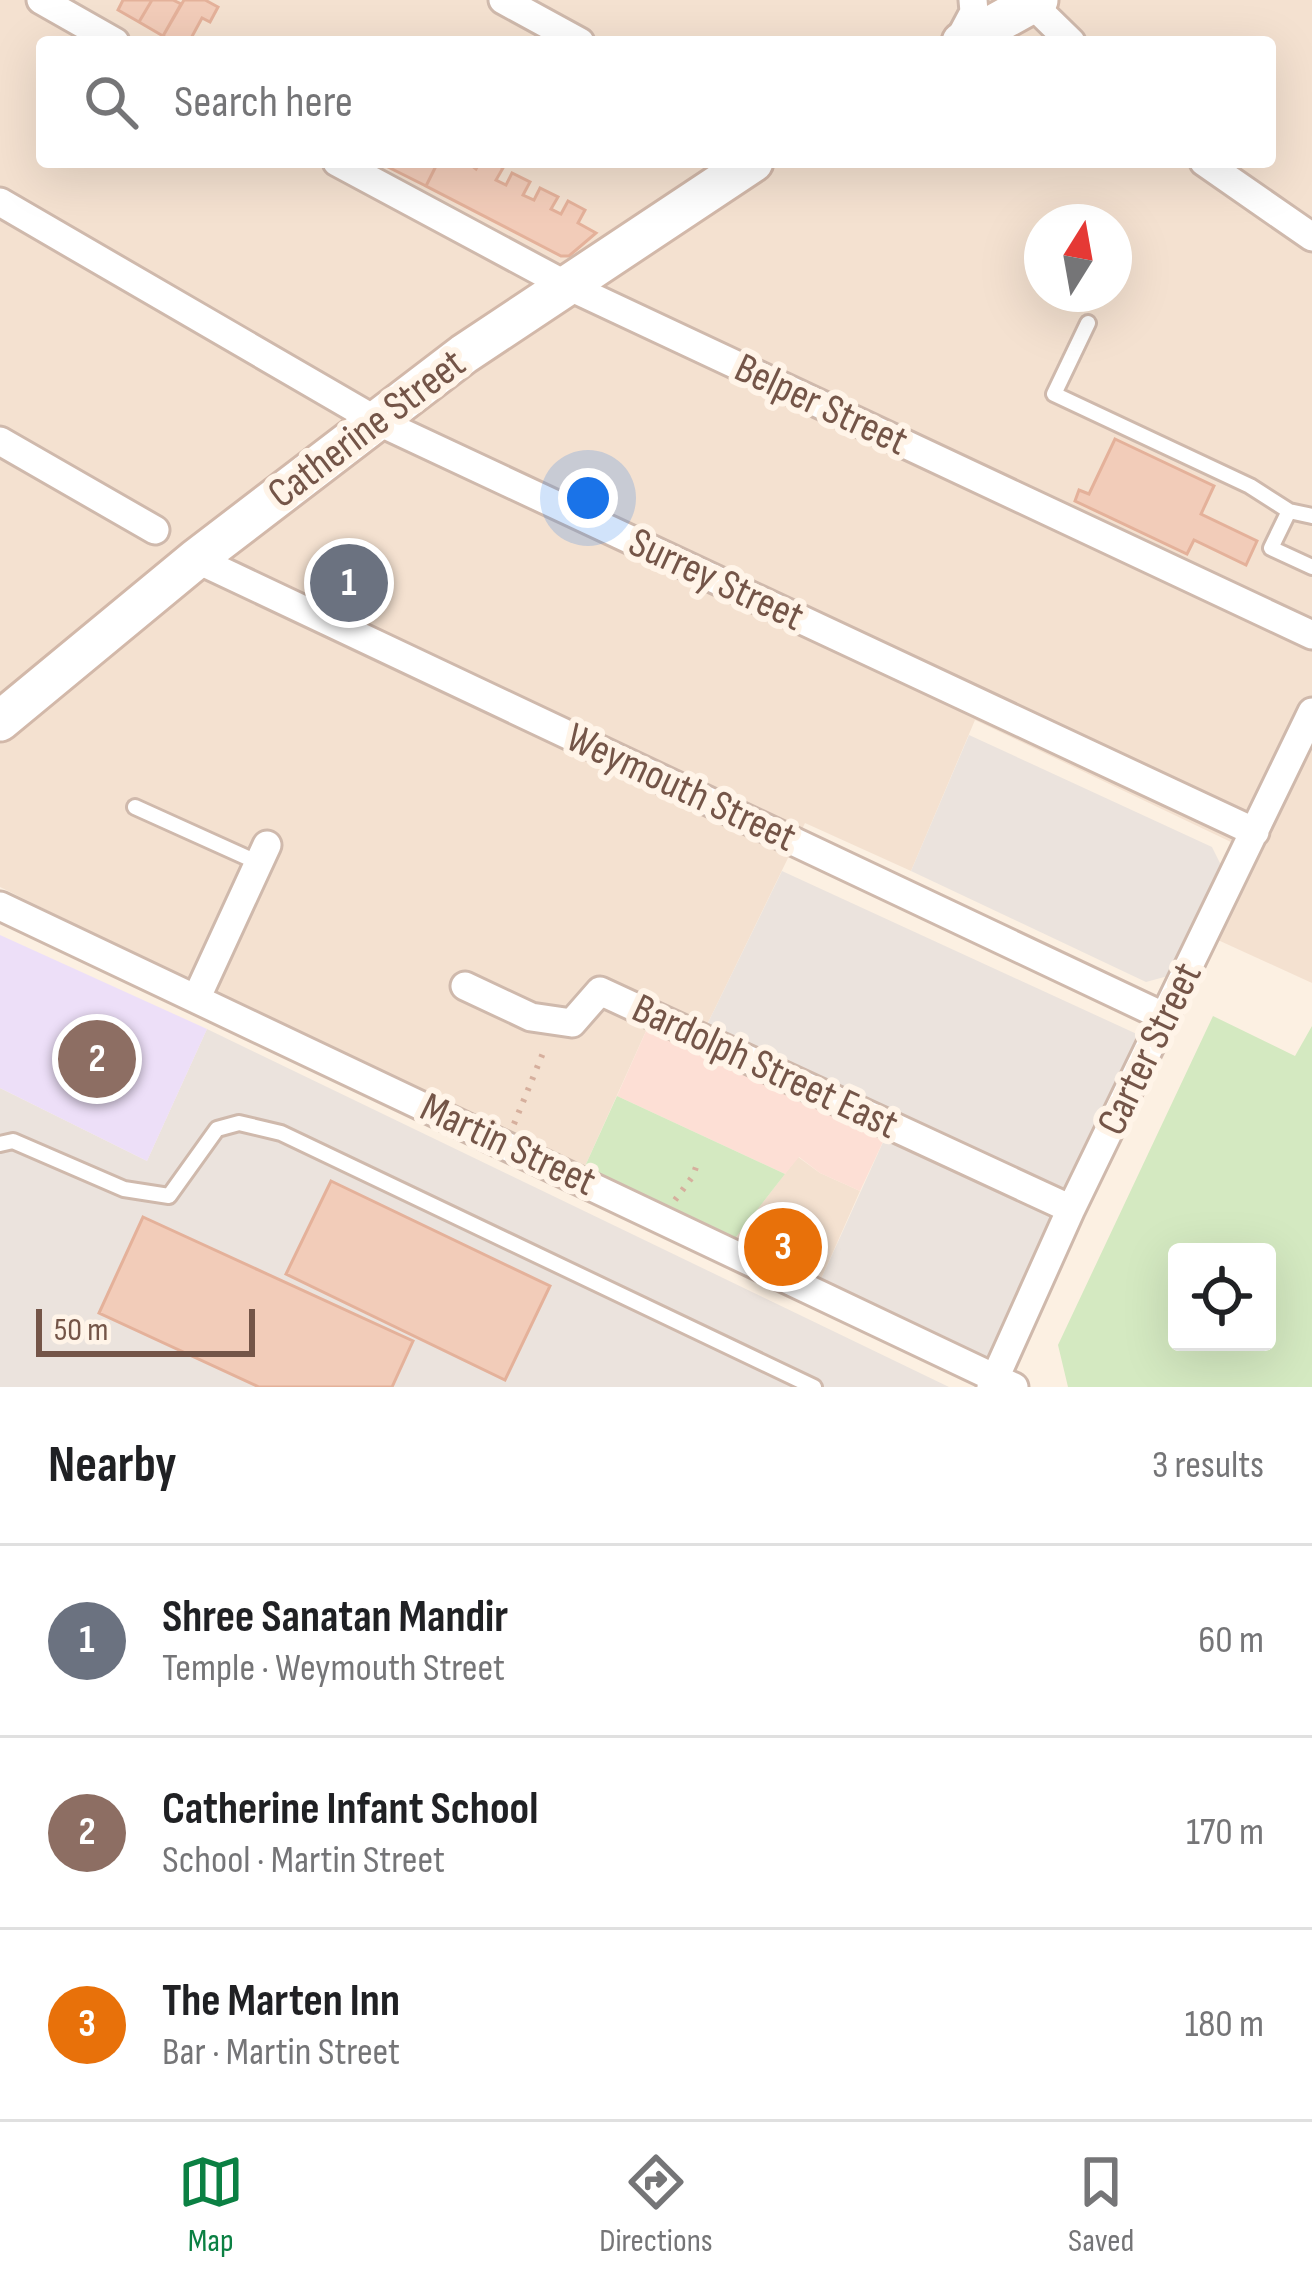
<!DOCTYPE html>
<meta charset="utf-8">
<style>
:root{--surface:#fff;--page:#f2f2f2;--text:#202124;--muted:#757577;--line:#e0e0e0;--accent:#0b8043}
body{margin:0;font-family:"Sofia Sans Condensed",sans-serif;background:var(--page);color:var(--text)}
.controls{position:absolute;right:36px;bottom:36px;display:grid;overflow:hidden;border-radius:12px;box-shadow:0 12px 48px #0002}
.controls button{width:108px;height:108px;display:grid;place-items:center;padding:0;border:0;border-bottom:3px solid var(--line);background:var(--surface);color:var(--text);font:60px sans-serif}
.compass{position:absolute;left:1024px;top:204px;width:108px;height:108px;border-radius:50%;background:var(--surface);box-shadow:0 12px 48px #0002;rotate:11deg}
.scale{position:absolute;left:36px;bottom:30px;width:219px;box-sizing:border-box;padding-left:12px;border:6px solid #745548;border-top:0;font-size:33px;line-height:42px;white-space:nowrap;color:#745548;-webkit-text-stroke:9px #fff4e8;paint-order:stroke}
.you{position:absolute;left:588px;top:498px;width:42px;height:42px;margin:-30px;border:9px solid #fff;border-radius:50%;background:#1a73e8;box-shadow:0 0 0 18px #1a73e833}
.badge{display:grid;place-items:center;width:78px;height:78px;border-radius:50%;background:var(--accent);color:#fff;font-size:39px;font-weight:700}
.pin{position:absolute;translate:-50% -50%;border:6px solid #fff;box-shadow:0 3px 12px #0006}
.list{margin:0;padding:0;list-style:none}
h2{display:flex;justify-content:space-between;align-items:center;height:156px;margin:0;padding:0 48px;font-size:51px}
h2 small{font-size:39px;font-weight:400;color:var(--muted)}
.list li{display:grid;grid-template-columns:78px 1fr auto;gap:36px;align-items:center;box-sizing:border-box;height:192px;padding:0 48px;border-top:3px solid var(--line)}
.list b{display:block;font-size:45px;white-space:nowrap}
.list p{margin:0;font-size:39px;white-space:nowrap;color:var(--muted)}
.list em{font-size:39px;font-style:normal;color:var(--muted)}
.icon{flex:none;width:66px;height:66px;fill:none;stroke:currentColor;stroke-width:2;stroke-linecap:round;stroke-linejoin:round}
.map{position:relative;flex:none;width:1312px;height:1387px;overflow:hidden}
.search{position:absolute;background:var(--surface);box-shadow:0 12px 48px #0002;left:36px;right:36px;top:36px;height:132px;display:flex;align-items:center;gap:30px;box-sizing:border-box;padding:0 42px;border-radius:12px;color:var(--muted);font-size:45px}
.sheet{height:732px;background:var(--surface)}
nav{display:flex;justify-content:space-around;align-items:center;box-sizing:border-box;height:168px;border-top:3px solid var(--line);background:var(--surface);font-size:33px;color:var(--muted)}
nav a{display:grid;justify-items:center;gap:6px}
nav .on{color:var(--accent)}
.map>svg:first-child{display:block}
.residential{fill:#f4e1d0;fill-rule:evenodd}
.commercial{fill:#fddfd5}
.industrial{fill:#ebe3dd}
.education{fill:#eddff8}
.green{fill:#d4e9c1;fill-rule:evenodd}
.building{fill:#f2ccb9;stroke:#e4b19a;stroke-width:3}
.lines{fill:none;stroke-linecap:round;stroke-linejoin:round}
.lane-casing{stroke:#cfb9ac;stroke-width:20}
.street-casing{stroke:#cfb9ac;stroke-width:33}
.secondary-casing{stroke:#d2b8a9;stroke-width:45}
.path{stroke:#d6af9d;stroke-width:6;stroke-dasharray:3 9;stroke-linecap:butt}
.lane{stroke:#fff;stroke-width:14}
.street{stroke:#fff;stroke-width:27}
.secondary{stroke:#fff;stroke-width:39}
.labels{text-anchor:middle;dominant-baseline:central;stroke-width:12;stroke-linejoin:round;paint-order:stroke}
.street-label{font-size:42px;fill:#745548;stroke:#fff4e8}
</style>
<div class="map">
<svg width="1312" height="1387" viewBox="0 0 1312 1387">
<rect width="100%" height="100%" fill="#fcf0e2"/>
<path class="residential" d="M0,0H1312V983L1196,930L1231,842L975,720L911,871L805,823L704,1031L655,1011L581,1175L0,887ZM42,42H1270V162H42ZM1042,222H1114V294H1042Z
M798,1157L820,1173L860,1191L818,1286L729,1246Z"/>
<path class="commercial" d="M651,1020L889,1129L860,1191L820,1173L799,1157L785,1174L617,1096Z"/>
<path class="industrial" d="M969,735L1212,847L1222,867L1196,930L1168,976L1146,982L911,871Z
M782,871L1139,1035L1066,1201L704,1031Z
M207,1029L949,1387H0V1088L147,1161Z
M889,1129L1061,1212L995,1364L818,1286Z"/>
<path class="education" d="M0,935L207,1029L147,1161L0,1088Z"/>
<path class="green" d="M1213,1016L1295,1056L1312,1026V1387H1068L1058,1345ZM1267,1252V1342H1177V1252Z
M617,1096L785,1174L729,1246L581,1175Z"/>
<path class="building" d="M123,0H152L139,22L118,10Z
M152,0H173L181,4L163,36L139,22Z
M184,0H205L218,7L210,22L202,18L189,42H174L163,36Z
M386,162H438L426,186L384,165Z
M438,162H467L476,169L480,162H490L503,168L496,180L506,185L512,173L530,182L523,195L534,200L540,188L558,197L551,209L561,214L568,201L585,210L578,223L596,233L569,256H561L426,186Z
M1115,439L1214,486L1201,514L1257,541L1246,565L1194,540L1187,554L1075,501L1079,490L1089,494Z
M331,1181L550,1286L505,1380L286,1274Z
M143,1217L413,1341L392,1387H259L99,1313Z"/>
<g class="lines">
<defs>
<path id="lane" d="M1088,323L1054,394L1250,486L1289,511L1312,516
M1289,511L1271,548L1312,567
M135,807L259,863
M0,1144L13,1141L124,1189L169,1196L217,1129L239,1123L281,1133L814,1387"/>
<path id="street" d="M41,0L115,42
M503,0L580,42
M1028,0L1071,42
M958,42L974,12L973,0
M337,162L566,285L1312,635
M1204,162L1312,237
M0,202L377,421L1255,832
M0,441L155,530
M196,559L1165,1017
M0,906L1014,1387
M465,986L531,1017L572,1023L600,991L1071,1209
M196,999L267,845
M991,1387L1071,1209L1312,712"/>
<path id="secondary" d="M962,42L1038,0
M0,721L196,559L464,354L753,162"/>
</defs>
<use href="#lane" class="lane-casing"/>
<use href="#street" class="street-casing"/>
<use href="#secondary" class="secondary-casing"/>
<path class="path" d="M514,1124L545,1048
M675,1200L693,1176L697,1164"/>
<use href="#lane" class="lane"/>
<use href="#street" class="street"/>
<use href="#secondary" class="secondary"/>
</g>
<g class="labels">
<g class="street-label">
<text transform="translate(821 405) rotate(25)">Belper Street</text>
<text transform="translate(367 429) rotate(-37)">Catherine Street</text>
<text transform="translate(716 580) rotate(25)">Surrey Street</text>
<text transform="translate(681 788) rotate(25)">Weymouth Street</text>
<text transform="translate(1150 1049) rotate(-64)">Carter Street</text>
<text transform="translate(765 1067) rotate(25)">Bardolph Street East</text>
<text transform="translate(508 1145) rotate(25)">Martin Street</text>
</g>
</g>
</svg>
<div class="controls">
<button><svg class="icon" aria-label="locate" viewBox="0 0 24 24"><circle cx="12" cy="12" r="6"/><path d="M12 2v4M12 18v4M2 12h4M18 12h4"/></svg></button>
</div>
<svg class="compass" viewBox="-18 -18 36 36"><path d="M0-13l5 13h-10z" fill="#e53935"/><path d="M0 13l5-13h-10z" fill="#757577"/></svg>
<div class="scale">50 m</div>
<div class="you"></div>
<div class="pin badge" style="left:349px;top:583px;background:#6b7280">1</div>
<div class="pin badge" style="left:97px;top:1059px;background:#8d6e63">2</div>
<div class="pin badge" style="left:783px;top:1247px;background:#e8710a">3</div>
<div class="search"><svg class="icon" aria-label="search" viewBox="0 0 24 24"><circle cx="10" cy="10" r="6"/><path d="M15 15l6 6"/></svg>Search here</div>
</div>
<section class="sheet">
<h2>Nearby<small>3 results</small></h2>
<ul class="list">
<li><span class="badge" style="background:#6b7280">1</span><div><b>Shree Sanatan Mandir</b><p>Temple · Weymouth Street</p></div><em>60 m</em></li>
<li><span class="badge" style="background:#8d6e63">2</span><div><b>Catherine Infant School</b><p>School · Martin Street</p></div><em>170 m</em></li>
<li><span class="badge" style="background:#e8710a">3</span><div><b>The Marten Inn</b><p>Bar · Martin Street</p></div><em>180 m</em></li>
</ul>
</section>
<nav>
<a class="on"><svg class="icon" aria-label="map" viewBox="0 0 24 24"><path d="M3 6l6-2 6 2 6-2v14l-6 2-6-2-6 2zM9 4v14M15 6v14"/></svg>Map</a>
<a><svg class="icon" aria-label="directions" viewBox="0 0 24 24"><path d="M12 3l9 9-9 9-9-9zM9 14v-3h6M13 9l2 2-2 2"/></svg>Directions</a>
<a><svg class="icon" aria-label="saved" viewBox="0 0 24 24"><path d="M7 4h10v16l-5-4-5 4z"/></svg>Saved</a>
</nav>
